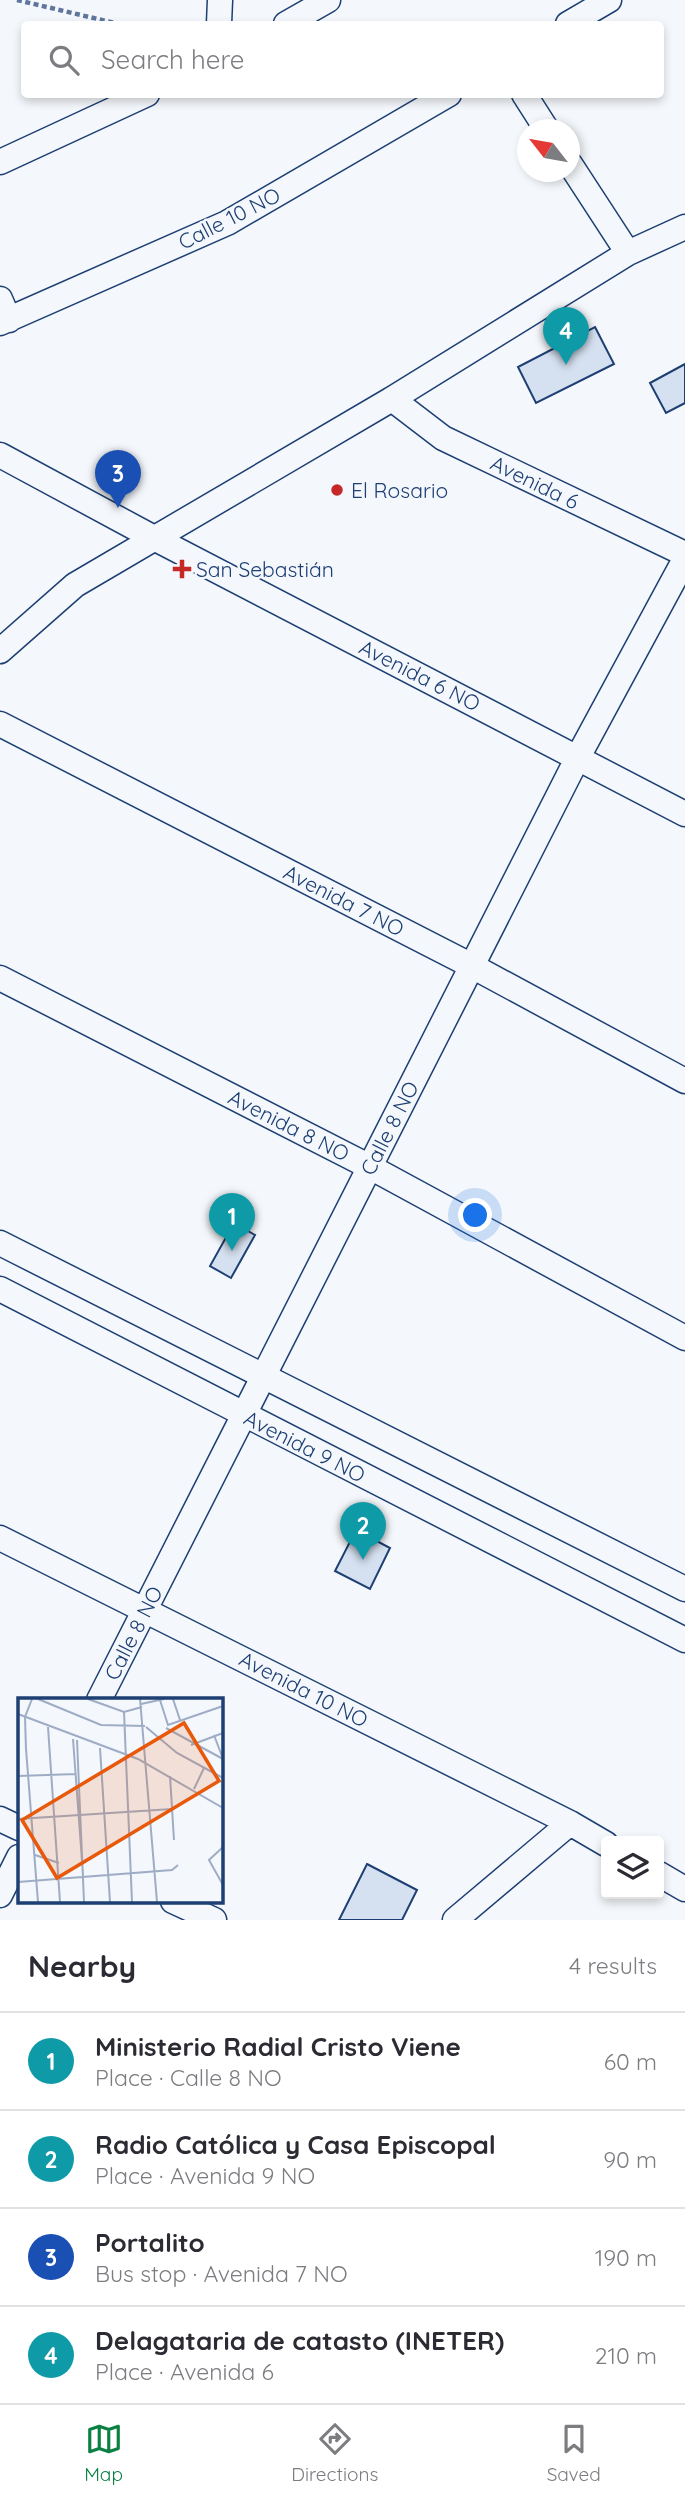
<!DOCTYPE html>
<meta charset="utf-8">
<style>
:root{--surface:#fff;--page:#f7f7f7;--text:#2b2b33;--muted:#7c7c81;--line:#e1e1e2;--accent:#0b8043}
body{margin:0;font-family:Quicksand,sans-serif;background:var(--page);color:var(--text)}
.controls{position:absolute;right:21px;bottom:21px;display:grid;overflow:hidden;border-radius:7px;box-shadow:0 4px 10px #0003}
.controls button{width:63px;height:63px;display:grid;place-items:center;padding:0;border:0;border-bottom:2px solid var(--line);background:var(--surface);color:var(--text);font:35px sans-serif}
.compass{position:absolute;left:517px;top:119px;width:63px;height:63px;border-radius:50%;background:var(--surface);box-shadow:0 4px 10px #0003;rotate:301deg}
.you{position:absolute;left:476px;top:1216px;width:24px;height:24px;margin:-18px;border:5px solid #fff;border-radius:50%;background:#1a73e8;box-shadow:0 0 0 10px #1a73e833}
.badge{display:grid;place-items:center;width:46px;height:46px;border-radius:50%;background:var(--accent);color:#fff;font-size:23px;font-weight:700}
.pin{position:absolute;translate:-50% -58px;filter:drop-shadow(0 2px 4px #0008)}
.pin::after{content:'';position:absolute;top:37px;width:24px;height:21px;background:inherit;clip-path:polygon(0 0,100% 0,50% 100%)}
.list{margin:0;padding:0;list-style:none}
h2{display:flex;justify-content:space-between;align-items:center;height:91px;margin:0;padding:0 28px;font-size:30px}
h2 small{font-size:23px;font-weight:400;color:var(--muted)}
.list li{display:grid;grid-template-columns:46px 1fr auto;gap:21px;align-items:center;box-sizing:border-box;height:98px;padding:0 28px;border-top:2px solid var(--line)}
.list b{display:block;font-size:26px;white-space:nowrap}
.list p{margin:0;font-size:23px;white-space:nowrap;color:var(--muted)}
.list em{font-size:23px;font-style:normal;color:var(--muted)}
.icon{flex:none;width:38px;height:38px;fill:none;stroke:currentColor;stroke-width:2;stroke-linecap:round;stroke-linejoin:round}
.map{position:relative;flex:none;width:685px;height:1920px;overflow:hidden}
.search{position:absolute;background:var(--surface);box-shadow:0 4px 10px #0003;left:21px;right:21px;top:21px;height:77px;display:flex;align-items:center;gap:18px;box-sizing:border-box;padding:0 24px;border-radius:7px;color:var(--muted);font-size:26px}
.sheet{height:483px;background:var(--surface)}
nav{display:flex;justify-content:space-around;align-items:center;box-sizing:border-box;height:98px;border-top:2px solid var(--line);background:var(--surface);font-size:19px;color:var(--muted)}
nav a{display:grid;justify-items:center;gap:4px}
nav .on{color:var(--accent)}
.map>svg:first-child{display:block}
.building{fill:#d5e0f0;stroke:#1d3f73;stroke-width:2}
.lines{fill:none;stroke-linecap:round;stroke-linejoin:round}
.minor-casing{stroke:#1d3f73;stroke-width:27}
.path{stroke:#5e769c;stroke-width:4.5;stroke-dasharray:5 3.5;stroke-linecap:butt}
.minor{stroke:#f4f7fb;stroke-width:24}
.poi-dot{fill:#c62828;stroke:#f4f7fb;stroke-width:2.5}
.labels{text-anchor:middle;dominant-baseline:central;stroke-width:5;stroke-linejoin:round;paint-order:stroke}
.street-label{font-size:21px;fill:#1d3f73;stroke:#f4f7fb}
.poi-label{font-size:21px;fill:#1d3f73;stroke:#f4f7fb;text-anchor:start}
.inset-road{fill:none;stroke:#9eadc5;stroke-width:2}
.view{fill:#e8590c;fill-opacity:0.15;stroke:#e8590c;stroke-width:3.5}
.inset-edge{fill:none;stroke:#1d3f73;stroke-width:3.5}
</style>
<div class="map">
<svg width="685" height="1920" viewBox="0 0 685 1920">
<rect width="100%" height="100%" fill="#f4f7fb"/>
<path class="building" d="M595,327L614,364L536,403L518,367Z
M685,364V403L666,413L650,383Z
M234,1223L255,1235L231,1278L210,1266Z
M356,1530L390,1548L370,1589L335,1571Z
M367,1864L417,1890L402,1920H339Z"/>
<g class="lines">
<defs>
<path id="minor" d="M219,24L220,0
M286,24L328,0
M568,24L609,0
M524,94L547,130
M0,162L147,94
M570,164L628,253
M0,299L9,320
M0,323L227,223L449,94
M392,399L443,438L685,554
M0,455L154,538L685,814
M0,651L75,585L392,399L628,253L685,227
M0,724L472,966L685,1081
M0,978L370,1167L685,1338
M0,1243L685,1589
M0,1289L685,1640
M0,1538L570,1823L606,1844
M99,1700L578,757L685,559
M0,1819L19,1828
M659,1874L685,1889
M0,1895L19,1857
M173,1901L214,1920
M455,1920L570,1823"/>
</defs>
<use href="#minor" class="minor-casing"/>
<path class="path" d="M17,0L119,24"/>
<use href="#minor" class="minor"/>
</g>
<g class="poi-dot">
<circle cx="337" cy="490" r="7"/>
<path d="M178.5 558.5h7v7h7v7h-7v7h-7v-7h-7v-7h7z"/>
</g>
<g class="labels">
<g class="street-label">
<text transform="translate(229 218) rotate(-27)">Calle 10 NO</text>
<text transform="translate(535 482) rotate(26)">Avenida 6</text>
<text transform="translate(420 675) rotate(27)">Avenida 6 NO</text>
<text transform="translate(344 900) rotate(27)">Avenida 7 NO</text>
<text transform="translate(289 1125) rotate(27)">Avenida 8 NO</text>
<text transform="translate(389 1128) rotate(-63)">Calle 8 NO</text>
<text transform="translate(305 1446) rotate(27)">Avenida 9 NO</text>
<text transform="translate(133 1633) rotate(-63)">Calle 8 NO</text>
<text transform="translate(304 1689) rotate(27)">Avenida 10 NO</text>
</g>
<g class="poi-label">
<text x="351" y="490">El Rosario</text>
<text x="196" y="569">San Sebastián</text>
</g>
</g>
<g transform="translate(18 1698)">
<rect width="205" height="205" fill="#f4f7fb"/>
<path class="inset-road" d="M14,1L7,19L8,51L20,204M20,1L83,27L127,28M70,1L106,14L124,9M122,1L139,204M155,1L162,22M142,2L150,27L205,8M123,6L146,1M106,14L114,204M0,16L120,61L205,110M30,29L42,204M128,29L159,55L205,80M148,30L205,61M196,37L205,61M55,41L65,176M59,42L66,204M173,47L205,35M82,50L92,204M0,78L58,76M152,78L156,142M176,91L186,70M0,121L154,111M205,149L191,162L205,187M17,157L41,165M0,184L154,172L160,167"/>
<path class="view" d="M166,25L201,83L39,180L4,122Z"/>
<rect width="205" height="205" class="inset-edge"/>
</g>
</svg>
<div class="controls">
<button><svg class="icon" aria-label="layers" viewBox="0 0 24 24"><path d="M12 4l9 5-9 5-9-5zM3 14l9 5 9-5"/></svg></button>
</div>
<svg class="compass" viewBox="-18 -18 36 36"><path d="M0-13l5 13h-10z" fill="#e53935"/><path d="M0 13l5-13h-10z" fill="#7c7c81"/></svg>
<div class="you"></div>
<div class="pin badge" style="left:232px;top:1251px;background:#0f9aa8">1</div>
<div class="pin badge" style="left:363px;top:1560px;background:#0f9aa8">2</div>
<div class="pin badge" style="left:118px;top:508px;background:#1a4fb4">3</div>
<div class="pin badge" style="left:566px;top:365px;background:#0f9aa8">4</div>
<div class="search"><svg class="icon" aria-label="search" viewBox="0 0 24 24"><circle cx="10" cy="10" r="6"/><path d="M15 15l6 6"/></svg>Search here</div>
</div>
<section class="sheet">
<h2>Nearby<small>4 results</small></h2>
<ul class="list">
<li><span class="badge" style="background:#0f9aa8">1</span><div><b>Ministerio Radial Cristo Viene</b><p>Place · Calle 8 NO</p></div><em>60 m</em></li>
<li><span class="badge" style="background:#0f9aa8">2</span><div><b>Radio Católica y Casa Episcopal</b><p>Place · Avenida 9 NO</p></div><em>90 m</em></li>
<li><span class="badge" style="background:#1a4fb4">3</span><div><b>Portalito</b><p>Bus stop · Avenida 7 NO</p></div><em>190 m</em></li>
<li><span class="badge" style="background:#0f9aa8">4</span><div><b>Delagataria de catasto (INETER)</b><p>Place · Avenida 6</p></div><em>210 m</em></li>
</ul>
</section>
<nav>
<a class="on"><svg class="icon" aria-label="map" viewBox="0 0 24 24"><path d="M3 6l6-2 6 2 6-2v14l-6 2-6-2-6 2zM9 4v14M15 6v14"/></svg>Map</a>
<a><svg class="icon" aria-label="directions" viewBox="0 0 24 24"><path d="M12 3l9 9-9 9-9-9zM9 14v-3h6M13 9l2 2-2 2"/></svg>Directions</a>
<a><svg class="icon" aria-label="saved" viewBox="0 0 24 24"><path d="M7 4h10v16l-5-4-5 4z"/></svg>Saved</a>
</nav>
